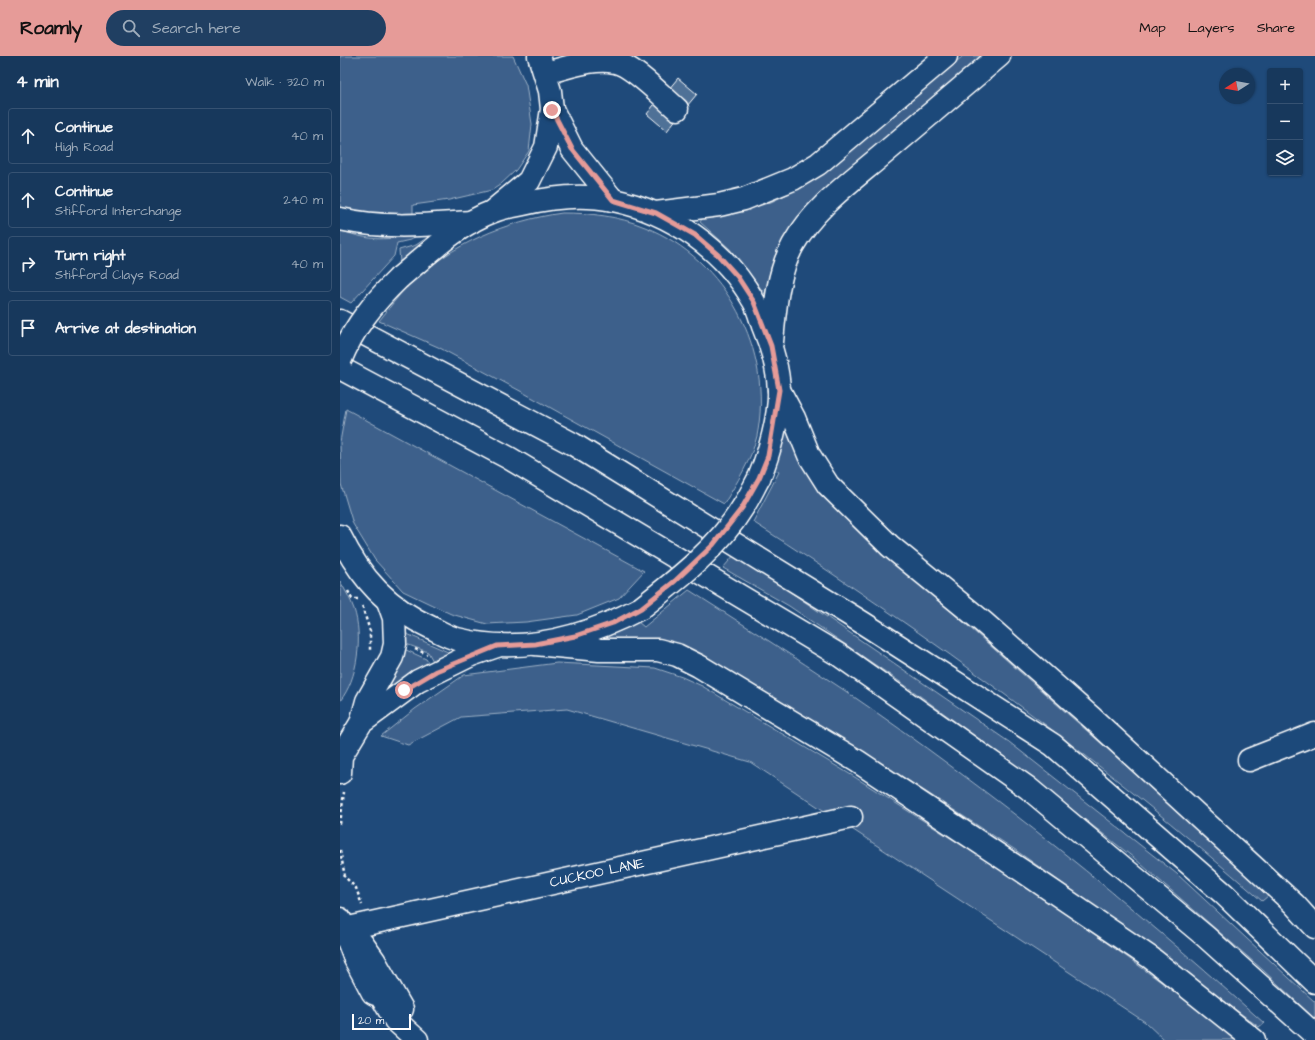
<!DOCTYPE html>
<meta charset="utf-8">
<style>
:root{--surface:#17385c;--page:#203f62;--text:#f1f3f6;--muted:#9eacbb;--line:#365272;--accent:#e69b98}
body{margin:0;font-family:"Architects Daughter",sans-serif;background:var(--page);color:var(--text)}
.controls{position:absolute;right:12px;top:12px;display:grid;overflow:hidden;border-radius:4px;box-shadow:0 1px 3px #0004}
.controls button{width:36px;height:36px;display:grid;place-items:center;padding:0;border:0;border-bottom:1px solid var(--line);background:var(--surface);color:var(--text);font:20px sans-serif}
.compass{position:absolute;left:879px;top:12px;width:36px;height:36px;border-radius:50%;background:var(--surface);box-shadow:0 1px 3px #0004;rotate:259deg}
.scale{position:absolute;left:12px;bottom:10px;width:59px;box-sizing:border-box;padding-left:4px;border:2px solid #fff;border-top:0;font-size:11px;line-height:14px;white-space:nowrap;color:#fff;-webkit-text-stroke:3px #1f4a7a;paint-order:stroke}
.stop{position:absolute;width:12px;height:12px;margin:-9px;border:3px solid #e69b98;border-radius:50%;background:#fff}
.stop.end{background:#e69b98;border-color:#fff;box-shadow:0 1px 4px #0008}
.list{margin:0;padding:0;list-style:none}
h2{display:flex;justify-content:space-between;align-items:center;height:52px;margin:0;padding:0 16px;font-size:17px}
h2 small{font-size:13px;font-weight:400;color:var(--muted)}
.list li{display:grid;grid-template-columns:26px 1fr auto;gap:12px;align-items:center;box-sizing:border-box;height:56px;margin:0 8px 8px;padding:0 8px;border:1px solid var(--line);border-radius:4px}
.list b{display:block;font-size:15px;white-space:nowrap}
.list p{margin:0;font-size:13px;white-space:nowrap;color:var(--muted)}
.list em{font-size:13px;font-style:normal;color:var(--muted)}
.icon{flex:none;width:22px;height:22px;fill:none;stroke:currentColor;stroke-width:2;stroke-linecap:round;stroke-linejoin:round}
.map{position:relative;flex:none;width:975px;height:984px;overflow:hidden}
header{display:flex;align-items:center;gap:24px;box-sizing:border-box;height:56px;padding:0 20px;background:var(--accent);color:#111}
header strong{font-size:19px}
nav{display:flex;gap:22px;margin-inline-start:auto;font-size:14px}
.search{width:280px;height:36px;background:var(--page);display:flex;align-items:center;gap:10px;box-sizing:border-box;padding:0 14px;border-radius:22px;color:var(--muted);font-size:15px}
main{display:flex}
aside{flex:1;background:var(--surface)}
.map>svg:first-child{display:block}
.green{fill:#3c618b;stroke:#9eb0c5}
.building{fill:#507197;stroke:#fff}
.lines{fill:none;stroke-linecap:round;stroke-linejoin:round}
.minor-casing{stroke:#fff;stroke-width:25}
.major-casing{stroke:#fff;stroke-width:25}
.highway-casing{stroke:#fff;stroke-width:25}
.path{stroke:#fff;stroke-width:2.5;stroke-dasharray:3 3;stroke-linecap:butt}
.minor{stroke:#1f4a7a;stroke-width:22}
.major{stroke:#1f4a7a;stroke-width:22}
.highway{stroke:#1f4a7a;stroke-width:22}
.major-bridge-casing{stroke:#fff;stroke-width:25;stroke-linecap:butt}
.major-bridge{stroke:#1f4a7a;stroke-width:22}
.route{stroke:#e69b98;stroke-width:5}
.labels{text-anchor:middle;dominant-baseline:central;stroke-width:4;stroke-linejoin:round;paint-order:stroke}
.street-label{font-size:14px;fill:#fff;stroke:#1f4a7a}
</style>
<header>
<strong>Roamly</strong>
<div class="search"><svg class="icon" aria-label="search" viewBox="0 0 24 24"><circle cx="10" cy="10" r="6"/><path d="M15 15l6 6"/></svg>Search here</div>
<nav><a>Map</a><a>Layers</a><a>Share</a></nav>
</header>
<main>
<aside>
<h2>4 min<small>Walk · 320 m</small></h2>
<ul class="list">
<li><svg class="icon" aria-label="ahead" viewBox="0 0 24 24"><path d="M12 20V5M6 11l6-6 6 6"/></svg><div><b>Continue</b><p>High Road</p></div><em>40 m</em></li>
<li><svg class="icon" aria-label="ahead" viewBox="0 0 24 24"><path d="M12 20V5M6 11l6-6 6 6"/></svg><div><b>Continue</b><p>Stifford Interchange</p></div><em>240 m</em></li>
<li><svg class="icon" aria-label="right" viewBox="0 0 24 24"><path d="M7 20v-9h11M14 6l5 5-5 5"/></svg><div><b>Turn right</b><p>Stifford Clays Road</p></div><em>40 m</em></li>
<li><svg class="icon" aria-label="arrive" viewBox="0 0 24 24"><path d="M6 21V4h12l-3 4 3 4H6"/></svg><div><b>Arrive at destination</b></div></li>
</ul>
</aside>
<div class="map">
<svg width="975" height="984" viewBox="0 0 975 984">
<rect width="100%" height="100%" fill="#1f4a7a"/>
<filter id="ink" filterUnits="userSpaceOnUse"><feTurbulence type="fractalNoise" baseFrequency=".025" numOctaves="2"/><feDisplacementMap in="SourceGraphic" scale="8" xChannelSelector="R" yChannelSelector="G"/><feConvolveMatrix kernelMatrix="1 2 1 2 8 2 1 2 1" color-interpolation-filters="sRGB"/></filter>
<g filter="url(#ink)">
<path class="green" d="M0,0H173L186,29L192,68L189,95L176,114L160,129L152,134L109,144L73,149V158C48,160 23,159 0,151Z
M623,0H642L461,157L440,191L431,212L425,238L390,193L360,166L362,163L400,156L431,146L460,132L497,107Z
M222,157C251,157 278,160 305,171C386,203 434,295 417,380C411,405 397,426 384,448L184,337L98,291L39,265C49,253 58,239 70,228C111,188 166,165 222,157Z
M0,174C32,186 46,184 79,178L70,184L57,187L54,200L11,247L0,241Z
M97,176L93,180L60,206L59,194L76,189L88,181V177Z
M6,353L304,515L279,542L237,559L186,566L147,568L111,558L63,535L35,504L13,468L1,428L0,386Z
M445,370C457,406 477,433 504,461L771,696L928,840L922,845C761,704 593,581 413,466L439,416L433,413Z
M395,498L669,686L837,818L975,946V963L923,914L794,802L675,709L569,632L449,550L383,512Z
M0,525C5,534 11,544 14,553C23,580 18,623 0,645Z
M349,534C401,567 453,600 504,634C652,735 791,848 924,967L919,971L781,869L674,793L549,712L443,648L266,581L298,566L304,571Z
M67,578L108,596L109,599L94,607L88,596L66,588Z
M64,593L86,603L90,609L43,638L59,610Z
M217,607L315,612L342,621L362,630L513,720L678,825L787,901L900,984H824L805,966L410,706L227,653L121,661L68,689L41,680L75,653L124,619Z"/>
<path class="building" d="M338,22L357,38L347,50L328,34Z
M317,45L337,62L327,75L307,58Z"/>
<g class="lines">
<defs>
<path id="minor" d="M205,17C227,12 253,1 275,6C292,9 323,41 337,53
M212,53L232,93L273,144
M154,154L189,125L206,91L212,53L210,35L199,0
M21,667L78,625L131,599L157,590
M909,704L975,678
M0,717L1,700L21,667L27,645L52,601L55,588L54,562L48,545
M0,863L15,903L33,937L41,940L55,964L77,984
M4,873L511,761
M7,881L22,887L34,904L62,953"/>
<path id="major" d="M316,157L379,149L404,143L453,123L478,108L606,0
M59,222C88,198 118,168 154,155C163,151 174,150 183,148C212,141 244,138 273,144C331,156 384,193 413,244C418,252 420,261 423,270C431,289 438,312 439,334C440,360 429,398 419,422
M432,286C435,253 437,218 453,189C474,152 509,127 541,100C580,67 620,33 659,0
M0,480C21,523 48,552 92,572C100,576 108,581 117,583C180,599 244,582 301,552"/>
<path id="highway" d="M0,163C45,173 85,169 131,166
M0,265L233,388L523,567L713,689L884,838L975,926
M0,312L169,402L499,599L688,732L866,881L975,979
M439,334L454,362L469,399L488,429L550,490L643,566L752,662L954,848L975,871
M195,588L259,594H318L337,599L359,610L517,705L690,820L811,902L914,984"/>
</defs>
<use href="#minor" class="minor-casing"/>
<use href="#major" class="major-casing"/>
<use href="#highway" class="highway-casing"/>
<path class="path" d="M8,535L12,543H18
M22,550L30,575V596
M75,593L87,598
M0,768L4,736
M0,794L5,821L16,832L22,849"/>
<use href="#minor" class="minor"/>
<use href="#major" class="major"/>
<use href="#highway" class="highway"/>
<defs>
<path id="major-bridge" d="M0,305C13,272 33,247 59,222
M301,552C338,523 378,492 403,451C409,442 414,431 419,422"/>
</defs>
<use href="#major-bridge" class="major-bridge-casing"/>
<use href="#major-bridge" class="major-bridge"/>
</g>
</g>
<g class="lines" filter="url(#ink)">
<path class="route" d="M64,634L96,615L157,590L195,588L235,580L273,567L301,552L335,525L373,489L402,452L419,422L428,400L439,334L431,290L414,246L397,220L378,199L355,179L316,157L273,144L232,93L212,54"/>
</g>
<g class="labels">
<g class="street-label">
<text transform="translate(257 817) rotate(-12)">CUCKOO LANE</text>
</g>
</g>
</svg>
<div class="controls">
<button>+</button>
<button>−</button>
<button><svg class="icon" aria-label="layers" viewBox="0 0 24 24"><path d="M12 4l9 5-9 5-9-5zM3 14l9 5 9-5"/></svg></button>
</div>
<svg class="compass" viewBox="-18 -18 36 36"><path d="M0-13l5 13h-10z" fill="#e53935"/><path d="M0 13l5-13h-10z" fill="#9eacbb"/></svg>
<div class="scale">20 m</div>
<div class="stop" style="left:64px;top:634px"></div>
<div class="stop end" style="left:212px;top:54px"></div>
</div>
</main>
